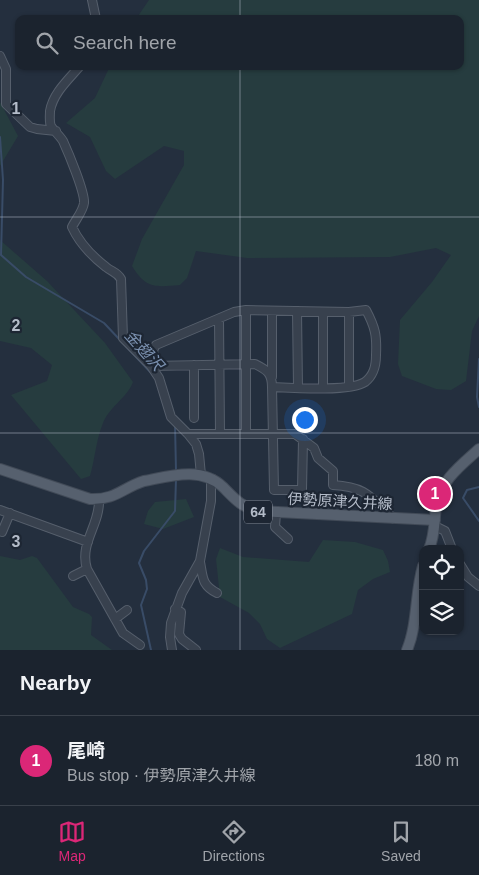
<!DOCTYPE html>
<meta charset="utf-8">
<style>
:root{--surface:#1b232e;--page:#242b36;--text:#f1f3f6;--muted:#a0a4aa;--line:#39404a;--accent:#db2777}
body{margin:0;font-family:Helvetica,"Noto Sans JP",sans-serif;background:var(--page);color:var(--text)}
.controls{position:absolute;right:15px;bottom:15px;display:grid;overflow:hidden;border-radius:10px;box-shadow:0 1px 4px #0004}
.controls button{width:45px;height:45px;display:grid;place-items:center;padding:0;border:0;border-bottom:1px solid var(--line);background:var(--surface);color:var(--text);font:25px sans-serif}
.you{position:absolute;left:304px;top:419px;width:18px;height:18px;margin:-12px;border:4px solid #fff;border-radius:50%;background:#1a73e8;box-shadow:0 0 0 8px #1a73e833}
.badge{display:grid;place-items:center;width:32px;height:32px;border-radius:50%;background:var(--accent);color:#fff;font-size:16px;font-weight:700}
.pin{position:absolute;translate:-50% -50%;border:2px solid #fff;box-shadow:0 1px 5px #0006}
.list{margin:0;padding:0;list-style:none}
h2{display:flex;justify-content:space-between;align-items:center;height:65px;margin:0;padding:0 20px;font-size:21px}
h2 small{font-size:16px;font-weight:400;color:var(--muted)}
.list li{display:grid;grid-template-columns:32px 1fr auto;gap:15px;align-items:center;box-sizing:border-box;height:90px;padding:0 20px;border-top:1px solid var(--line)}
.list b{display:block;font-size:19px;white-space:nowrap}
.list p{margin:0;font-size:16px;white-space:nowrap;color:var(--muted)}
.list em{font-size:16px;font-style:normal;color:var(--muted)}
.icon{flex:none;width:28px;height:28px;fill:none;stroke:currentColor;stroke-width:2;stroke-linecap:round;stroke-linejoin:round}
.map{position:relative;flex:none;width:479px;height:650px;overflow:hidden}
.search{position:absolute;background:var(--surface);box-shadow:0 1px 4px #0004;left:15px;right:15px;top:15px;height:55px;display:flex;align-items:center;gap:12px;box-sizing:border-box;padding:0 18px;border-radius:10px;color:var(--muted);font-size:19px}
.sheet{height:155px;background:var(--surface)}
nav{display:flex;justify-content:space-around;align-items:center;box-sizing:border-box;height:70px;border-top:1px solid var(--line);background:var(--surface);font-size:14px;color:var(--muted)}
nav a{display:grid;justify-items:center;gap:2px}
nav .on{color:var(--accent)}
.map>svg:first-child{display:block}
.green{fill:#263c3f}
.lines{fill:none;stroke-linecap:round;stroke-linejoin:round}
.stream{stroke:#394c67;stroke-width:2}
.minor-casing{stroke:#565f6c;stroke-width:10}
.major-casing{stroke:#414a57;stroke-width:12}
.minor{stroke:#38414e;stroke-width:8}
.major{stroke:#56606e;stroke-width:10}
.grid{fill:none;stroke:#b4bcc9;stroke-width:1;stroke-opacity:0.55}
.labels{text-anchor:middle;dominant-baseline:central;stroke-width:4.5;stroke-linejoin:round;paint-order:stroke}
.shield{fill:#1d2633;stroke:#878f9c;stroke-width:1}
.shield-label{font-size:14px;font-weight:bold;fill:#b4bcc9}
.street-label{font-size:15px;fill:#b4bcc9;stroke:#1d2633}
.water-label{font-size:16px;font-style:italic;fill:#7c92b1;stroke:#1d2633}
.grid-label{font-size:16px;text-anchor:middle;font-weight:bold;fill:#b4bcc9;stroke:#1d2633;stroke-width:4.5;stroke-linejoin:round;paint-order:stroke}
</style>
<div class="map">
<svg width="479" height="650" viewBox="0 0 479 650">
<rect width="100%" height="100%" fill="#242f3e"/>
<path class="green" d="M149,0H479V316L472,331L466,381L451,390L436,389L402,376L398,364L400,320L432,282L451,255L436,248L390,257L247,258L196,251L187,278L180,285C155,287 146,289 132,266L142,239L184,165V151L164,146L115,179L106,171L90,137L66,123L95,98L110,66H460V19H136Z
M0,102L18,136L0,166Z
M0,240L47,281L105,343L133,382C127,398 110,406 103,423C96,440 95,459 90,476L81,479L11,395L47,381L52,365L31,348L0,341Z
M186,499L194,517L163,529L144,524L148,511L155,502Z
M323,540L355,542L383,550L388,561L390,572L373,579L358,590L352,614L280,648L267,639L260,624L249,613L220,597L216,559L220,548L243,557L309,562Z
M0,556L20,560L32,556L37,558L73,607L89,614L92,617L91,635L112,650H0Z"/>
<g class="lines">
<path class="stream" d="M0,137L3,180L1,255L26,277L104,323L154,376
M479,359L477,397L479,407
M175,424L176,471
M479,487L467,490L463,498L479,521
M151,650L141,605L147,589L146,580L139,563L144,551L175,511L176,479"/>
<defs>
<path id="minor" d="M92,0L96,19
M0,56L6,69V104L30,127L37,129L56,131
M80,66C69,79 53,93 50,111C50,115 49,122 51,126C54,131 60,136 63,141C68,152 85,192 84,203C83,211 76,219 72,227C79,242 93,257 106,267C112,272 117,272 121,279L123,338L151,366L159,378L171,417L188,434L196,444L199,454L201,475
M297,311L298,388
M323,312V388
M219,319L220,434
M155,365L153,350L156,345L234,312L246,310L349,312L366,310C375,327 377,335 376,355C376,366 374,375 365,382C350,392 292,388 272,387
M194,365V418
M151,366L255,364C267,370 272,373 272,387L274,490H302L303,439
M272,377V311
M349,387V312
M188,434H295L314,448L318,458L333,471V485C367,487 370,497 394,519
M246,434V310
M99,500C100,525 79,543 87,569L123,633L140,645
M0,510L88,542
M276,513L275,527L288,539
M435,526L445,531L452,549
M2,532L10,513
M200,562C203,576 201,585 217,593
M460,564L468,577L479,586
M73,576L87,569
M175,609L181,612L179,634L182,639L196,650
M115,619L127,610
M172,650L170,637L171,623L182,593L200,561L211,501V483L213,479"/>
<path id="major" d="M0,469L90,499C116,500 122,488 144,481C170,476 201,466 223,487C234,498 241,507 258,511L435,520
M429,549C435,535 434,522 436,507C440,481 460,466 479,449
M407,650C418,623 415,593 423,566"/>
</defs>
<use href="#minor" class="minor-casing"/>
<use href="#major" class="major-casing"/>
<use href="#minor" class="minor"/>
<use href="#major" class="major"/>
</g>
<path class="grid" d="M240,0V19M240,66V650M0,217H479M0,433H479"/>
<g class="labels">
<rect class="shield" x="244" y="500.5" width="28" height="23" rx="4"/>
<g class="shield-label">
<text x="258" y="512">64</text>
</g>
<g class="street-label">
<text transform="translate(340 501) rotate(3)">伊勢原津久井線</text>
</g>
<g class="water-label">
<text transform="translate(144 350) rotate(48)">金翅沢</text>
</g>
</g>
<g class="grid-label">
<text x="16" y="114">1</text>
<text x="16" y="331">2</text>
<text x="16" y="547">3</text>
</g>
</svg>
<div class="controls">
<button><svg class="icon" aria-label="locate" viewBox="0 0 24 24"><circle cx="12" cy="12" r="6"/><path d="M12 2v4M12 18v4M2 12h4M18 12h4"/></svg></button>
<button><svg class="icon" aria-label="layers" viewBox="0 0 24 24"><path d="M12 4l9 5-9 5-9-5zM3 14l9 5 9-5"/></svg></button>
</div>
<div class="you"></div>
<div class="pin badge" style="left:435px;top:494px">1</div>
<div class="search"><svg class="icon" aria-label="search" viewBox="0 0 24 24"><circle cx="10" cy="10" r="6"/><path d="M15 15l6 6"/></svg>Search here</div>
</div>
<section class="sheet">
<h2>Nearby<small></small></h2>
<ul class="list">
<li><span class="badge">1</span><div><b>尾崎</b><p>Bus stop · 伊勢原津久井線</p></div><em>180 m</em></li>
</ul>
</section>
<nav>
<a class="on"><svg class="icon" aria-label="map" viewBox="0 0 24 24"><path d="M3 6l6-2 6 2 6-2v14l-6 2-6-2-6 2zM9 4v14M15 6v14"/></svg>Map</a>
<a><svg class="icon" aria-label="directions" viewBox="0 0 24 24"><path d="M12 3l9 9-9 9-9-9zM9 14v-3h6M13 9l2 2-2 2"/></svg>Directions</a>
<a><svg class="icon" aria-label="saved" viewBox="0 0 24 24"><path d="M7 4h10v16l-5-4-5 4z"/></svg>Saved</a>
</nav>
